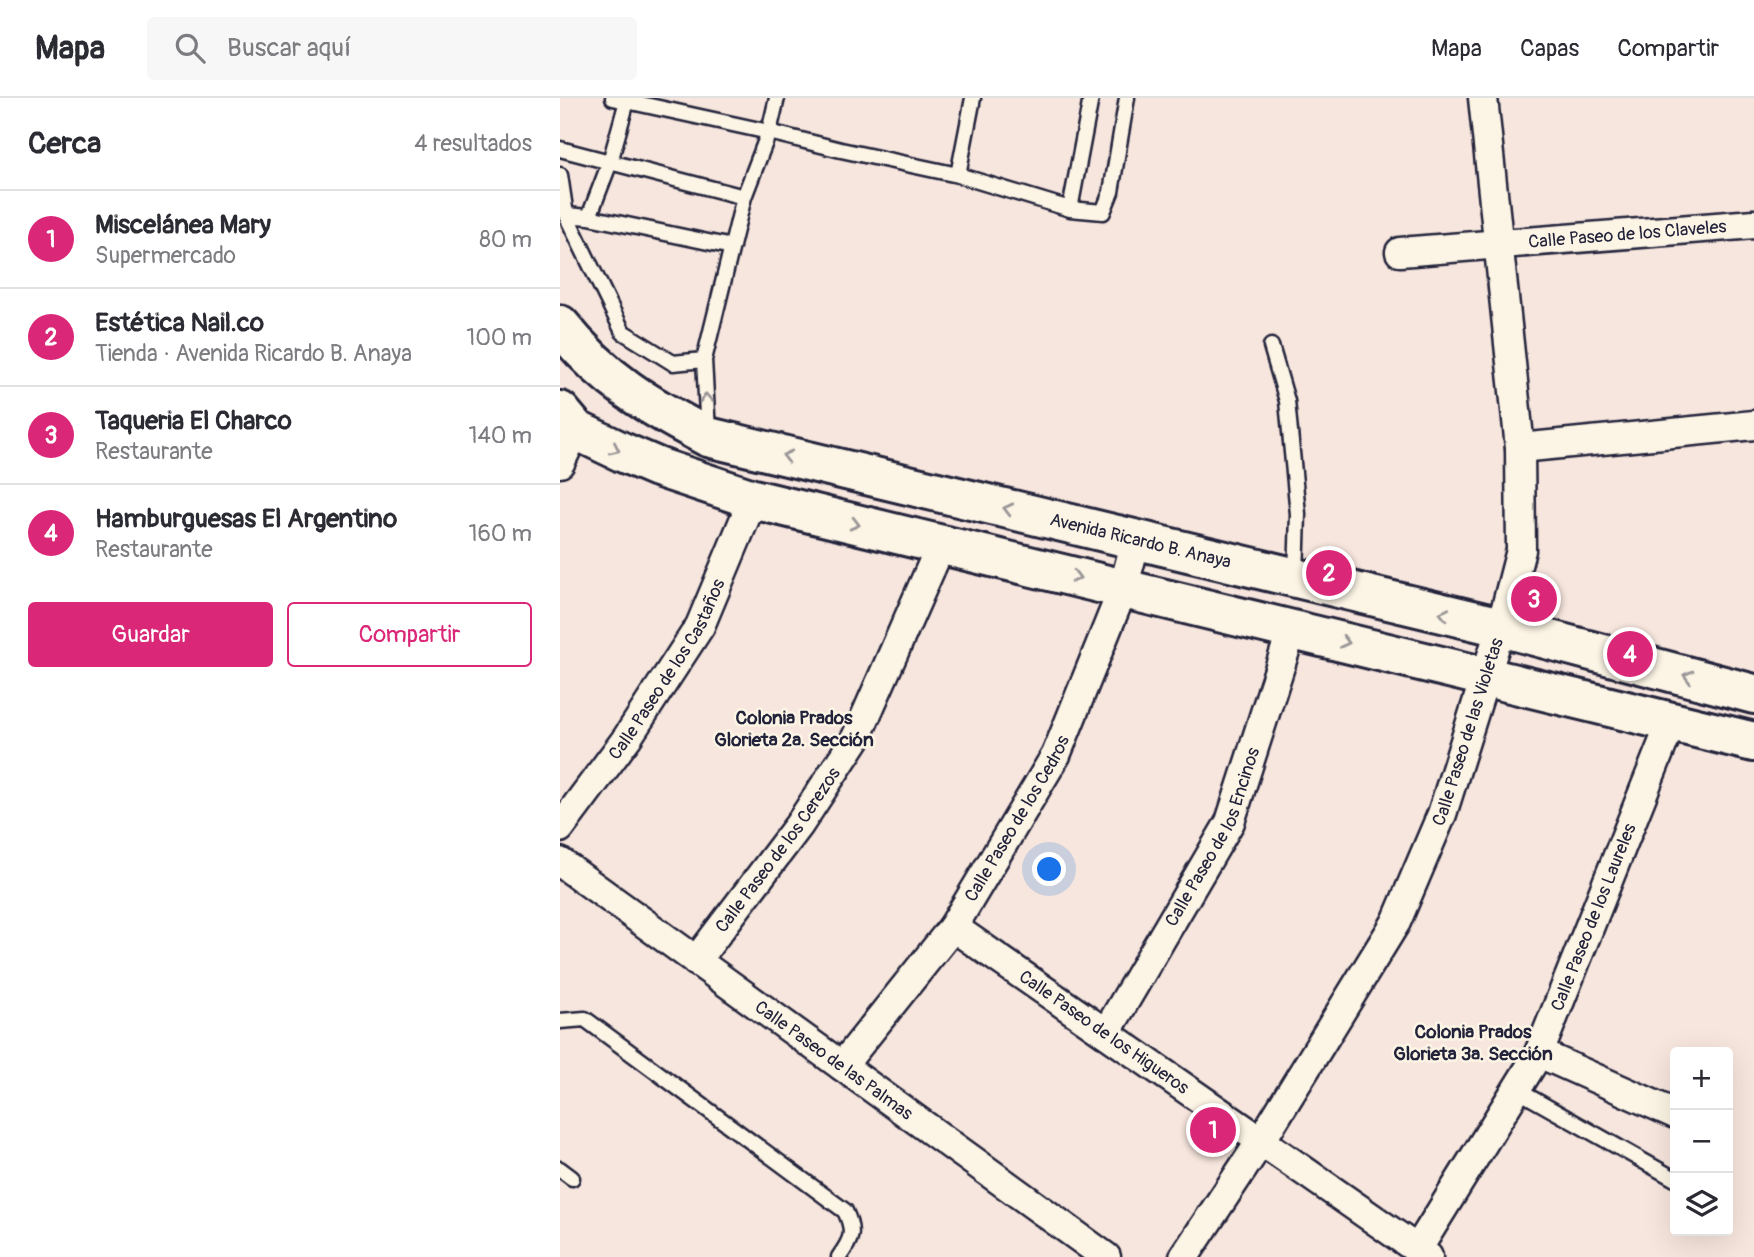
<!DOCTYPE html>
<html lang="es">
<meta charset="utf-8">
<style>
:root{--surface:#fff;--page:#f7f7f7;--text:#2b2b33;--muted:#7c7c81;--line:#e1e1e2;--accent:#db2777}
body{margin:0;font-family:Pangolin,sans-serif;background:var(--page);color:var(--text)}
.controls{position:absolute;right:21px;bottom:21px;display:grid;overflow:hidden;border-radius:7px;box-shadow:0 7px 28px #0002}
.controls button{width:63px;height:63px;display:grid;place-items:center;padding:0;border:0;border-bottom:2px solid var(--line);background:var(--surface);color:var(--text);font:35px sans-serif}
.you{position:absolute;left:490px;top:772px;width:24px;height:24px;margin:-18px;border:5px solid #fff;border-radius:50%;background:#1a73e8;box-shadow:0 0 0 10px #1a73e833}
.badge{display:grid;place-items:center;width:46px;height:46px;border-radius:50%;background:var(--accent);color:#fff;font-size:23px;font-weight:700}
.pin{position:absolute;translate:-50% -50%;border:4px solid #fff;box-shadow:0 2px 7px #0006}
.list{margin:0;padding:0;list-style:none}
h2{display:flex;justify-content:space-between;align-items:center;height:91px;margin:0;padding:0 28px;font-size:30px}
h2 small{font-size:23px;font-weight:400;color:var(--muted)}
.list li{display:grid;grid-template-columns:46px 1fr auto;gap:21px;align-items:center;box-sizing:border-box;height:98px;padding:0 28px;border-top:2px solid var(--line)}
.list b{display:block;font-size:26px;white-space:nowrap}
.list p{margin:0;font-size:23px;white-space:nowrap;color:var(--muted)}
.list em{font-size:23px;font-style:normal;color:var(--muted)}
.actions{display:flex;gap:14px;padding:21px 28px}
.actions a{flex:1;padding:16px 0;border:2px solid var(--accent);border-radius:7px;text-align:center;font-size:24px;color:var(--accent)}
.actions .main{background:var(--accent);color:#fff}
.icon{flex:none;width:38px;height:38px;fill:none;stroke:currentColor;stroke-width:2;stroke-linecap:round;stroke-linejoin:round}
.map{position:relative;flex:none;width:1194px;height:1159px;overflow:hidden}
header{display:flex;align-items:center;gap:42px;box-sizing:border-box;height:98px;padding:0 35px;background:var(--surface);border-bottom:2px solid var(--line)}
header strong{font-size:33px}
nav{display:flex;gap:38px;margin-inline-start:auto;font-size:24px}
.search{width:490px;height:63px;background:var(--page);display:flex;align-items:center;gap:18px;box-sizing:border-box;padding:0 24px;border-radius:7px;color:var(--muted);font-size:26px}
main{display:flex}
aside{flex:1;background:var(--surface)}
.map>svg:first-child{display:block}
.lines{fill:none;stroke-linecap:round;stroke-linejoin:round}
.lane-casing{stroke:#22223b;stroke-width:19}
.street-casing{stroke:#22223b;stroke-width:33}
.secondary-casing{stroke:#22223b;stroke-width:44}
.lane{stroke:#fcf5e5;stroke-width:14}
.street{stroke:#fcf5e5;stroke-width:28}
.secondary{stroke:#fcf5e5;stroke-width:38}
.oneway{stroke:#9a9698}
.labels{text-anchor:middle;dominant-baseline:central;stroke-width:5;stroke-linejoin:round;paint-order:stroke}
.street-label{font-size:18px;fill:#22223b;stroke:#fcf5e5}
.neighbourhood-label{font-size:19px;font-weight:bold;fill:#22223b;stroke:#fcf5e5}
</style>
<header>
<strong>Mapa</strong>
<div class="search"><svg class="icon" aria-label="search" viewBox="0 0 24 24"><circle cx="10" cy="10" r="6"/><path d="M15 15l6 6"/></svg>Buscar aquí</div>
<nav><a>Mapa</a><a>Capas</a><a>Compartir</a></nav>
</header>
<main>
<aside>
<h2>Cerca<small>4 resultados</small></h2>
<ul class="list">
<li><span class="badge">1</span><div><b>Miscelánea Mary</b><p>Supermercado</p></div><em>80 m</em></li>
<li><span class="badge">2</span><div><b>Estética Nail.co</b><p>Tienda · Avenida Ricardo B. Anaya</p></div><em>100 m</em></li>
<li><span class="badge">3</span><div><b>Taqueria El Charco</b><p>Restaurante</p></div><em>140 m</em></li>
<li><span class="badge">4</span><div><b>Hamburguesas El Argentino</b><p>Restaurante</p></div><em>160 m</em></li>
</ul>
<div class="actions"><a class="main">Guardar</a><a>Compartir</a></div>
</aside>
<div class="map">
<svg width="1194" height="1159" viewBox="0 0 1194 1159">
<rect width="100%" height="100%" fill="#f7e6dd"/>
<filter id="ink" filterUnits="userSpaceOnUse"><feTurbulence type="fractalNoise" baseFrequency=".0143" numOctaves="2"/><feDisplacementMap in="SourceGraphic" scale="14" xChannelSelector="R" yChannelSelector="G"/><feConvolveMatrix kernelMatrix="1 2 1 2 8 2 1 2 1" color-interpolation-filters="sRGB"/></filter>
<g filter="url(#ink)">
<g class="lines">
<defs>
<path id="lane" d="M53,0L209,34L217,0
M0,51L184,99
M0,77L6,117L63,234L113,265L144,262L184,99L209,34L281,52L398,77L510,111L543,114L551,94L567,0
M398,77L413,0
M510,111L531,0
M6,117L29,119L172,149
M29,119L50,64L67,3
M711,248L727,303L738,416L736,478
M144,262L148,334
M0,923L25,921L285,1113C295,1134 292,1141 279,1159
M957,992L1115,1081
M0,1071L12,1080"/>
<g id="street">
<path id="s1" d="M840,154L1194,126"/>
<path d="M960,350L1194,327"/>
<path d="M0,365L16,332"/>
<path id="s2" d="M0,730L67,640L140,528L193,401"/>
<path id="s3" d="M0,764L546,1159"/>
<path id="s4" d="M393,829L868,1159"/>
<path id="s5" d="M136,863L239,727L296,640L381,447"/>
<path id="s6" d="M546,935L670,724L732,531"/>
<path d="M979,955L1115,1016"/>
<path id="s7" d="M282,968L393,829L496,657L563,491L576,442"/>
<path id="s8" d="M857,1152L979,955L1111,625"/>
<path id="s9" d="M624,1159L701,1043L836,824L882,716L941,529L961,452L960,350L923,0"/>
</g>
<g id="secondary">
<path id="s10" d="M0,227C44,282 87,307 148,339L941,529L1194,596"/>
<path d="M0,313L16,332L62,354L97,369L193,401L1194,644"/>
</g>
</defs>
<use href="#lane" class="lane-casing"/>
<use href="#street" class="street-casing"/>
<use href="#secondary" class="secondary-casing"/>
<use href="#lane" class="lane"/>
<use href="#street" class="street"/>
<use href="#secondary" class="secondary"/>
</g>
<defs><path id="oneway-chevron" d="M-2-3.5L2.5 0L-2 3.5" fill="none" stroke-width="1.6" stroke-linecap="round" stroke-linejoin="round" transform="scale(1.75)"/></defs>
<g class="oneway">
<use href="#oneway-chevron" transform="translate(146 300) rotate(-93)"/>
<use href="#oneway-chevron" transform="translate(55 351) rotate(25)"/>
<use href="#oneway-chevron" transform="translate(227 358) rotate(-166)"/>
<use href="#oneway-chevron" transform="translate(448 411) rotate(-166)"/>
<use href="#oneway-chevron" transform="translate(295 426) rotate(14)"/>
<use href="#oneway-chevron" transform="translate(516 479) rotate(14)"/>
<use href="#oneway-chevron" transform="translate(884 516) rotate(-167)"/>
<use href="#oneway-chevron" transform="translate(785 544) rotate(14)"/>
<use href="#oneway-chevron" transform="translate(1128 578) rotate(-165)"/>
</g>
</g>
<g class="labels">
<g class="street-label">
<text stroke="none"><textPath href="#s1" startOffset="228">Calle Paseo de los Claveles</textPath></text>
<text stroke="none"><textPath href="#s10" startOffset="632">Avenida Ricardo B. Anaya</textPath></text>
<text stroke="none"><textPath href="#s2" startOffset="192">Calle Paseo de los Castaños</textPath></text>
<text stroke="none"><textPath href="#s9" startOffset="600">Calle Paseo de las Violetas</textPath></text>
<text stroke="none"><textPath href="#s7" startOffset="304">Calle Paseo de los Cedros</textPath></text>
<text stroke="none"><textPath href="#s6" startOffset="224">Calle Paseo de los Encinos</textPath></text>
<text stroke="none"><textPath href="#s5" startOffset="138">Calle Paseo de los Cerezos</textPath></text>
<text stroke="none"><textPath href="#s8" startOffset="378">Calle Paseo de los Laureles</textPath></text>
<text stroke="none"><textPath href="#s4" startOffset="184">Calle Paseo de los Higueros</textPath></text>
<text stroke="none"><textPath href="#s3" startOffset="338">Calle Paseo de las Palmas</textPath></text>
</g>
<g class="neighbourhood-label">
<text x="234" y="620">Colonia Prados<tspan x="234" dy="22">Glorieta 2a. Sección</tspan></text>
<text x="913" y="934">Colonia Prados<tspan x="913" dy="22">Glorieta 3a. Sección</tspan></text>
</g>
</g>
</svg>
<div class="controls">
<button>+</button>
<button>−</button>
<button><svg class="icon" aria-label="layers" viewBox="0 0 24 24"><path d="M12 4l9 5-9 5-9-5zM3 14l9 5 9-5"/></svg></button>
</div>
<div class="you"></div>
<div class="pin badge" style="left:653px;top:1032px">1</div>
<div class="pin badge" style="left:769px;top:475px">2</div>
<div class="pin badge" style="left:974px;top:501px">3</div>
<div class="pin badge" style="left:1070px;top:556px">4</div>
</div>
</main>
